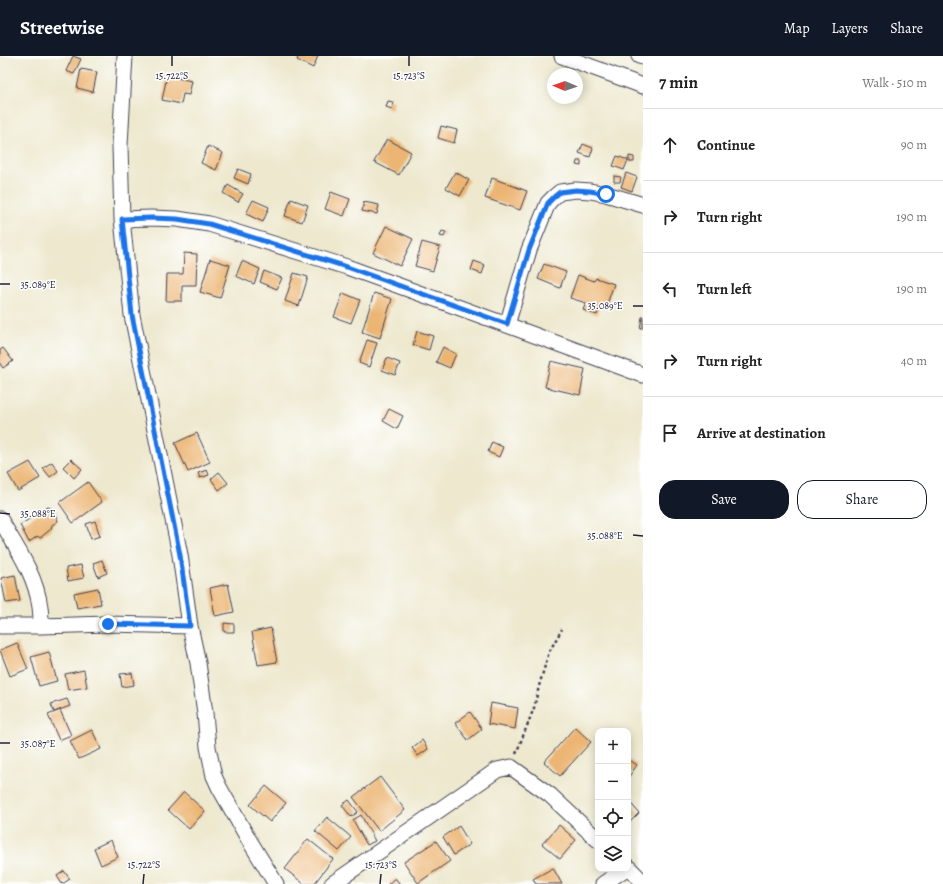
<!DOCTYPE html>
<meta charset="utf-8">
<style>
:root{--surface:#fff;--page:#f6f6f6;--text:#222;--muted:#767676;--line:#e0e0e0;--accent:#111827}
body{margin:0;font-family:Alegreya,serif;background:var(--page);color:var(--text)}
.controls{position:absolute;right:12px;bottom:12px;display:grid;overflow:hidden;border-radius:8px;box-shadow:0 2px 10px #0003}
.controls button{width:36px;height:36px;display:grid;place-items:center;padding:0;border:0;border-bottom:1px solid var(--line);background:var(--surface);color:var(--text);font:20px sans-serif}
.compass{position:absolute;left:547px;top:12px;width:36px;height:36px;border-radius:50%;background:var(--surface);box-shadow:0 2px 10px #0003;rotate:272deg}
.stop{position:absolute;width:12px;height:12px;margin:-9px;border:3px solid #1a73e8;border-radius:50%;background:#fff}
.stop.end{background:#1a73e8;border-color:#fff;box-shadow:0 1px 4px #0008}
.list{margin:0;padding:0;list-style:none}
h2{display:flex;justify-content:space-between;align-items:center;height:52px;margin:0;padding:0 16px;font-size:17px}
h2 small{font-size:13px;font-weight:400;color:var(--muted)}
.list li{display:grid;grid-template-columns:26px 1fr auto;gap:12px;align-items:center;box-sizing:border-box;height:72px;padding:0 16px;border-top:1px solid var(--line)}
.list b{display:block;font-size:15px;white-space:nowrap}
.list em{font-size:13px;font-style:normal;color:var(--muted)}
.actions{display:flex;gap:8px;padding:12px 16px}
.actions a{flex:1;padding:9px 0;border:1px solid var(--accent);border-radius:16px;text-align:center;font-size:14px;color:var(--accent)}
.actions .main{background:var(--accent);color:#fff}
.icon{flex:none;width:22px;height:22px;fill:none;stroke:currentColor;stroke-width:2;stroke-linecap:round;stroke-linejoin:round}
.map{position:relative;flex:none;width:643px;height:828px;overflow:hidden}
header{display:flex;align-items:center;gap:24px;box-sizing:border-box;height:56px;padding:0 20px;background:var(--accent);color:#fff}
header strong{font-size:19px}
nav{display:flex;gap:22px;margin-inline-start:auto;font-size:14px}
main{display:flex}
aside{flex:1;background:var(--surface)}
.map>svg:first-child{display:block}
.building{fill:#ecb573}
.lines{fill:none;stroke-linecap:round;stroke-linejoin:round}
.minor-casing{stroke:#404051;stroke-width:17}
.path{stroke:#404051;stroke-width:2.5;stroke-dasharray:3 3;stroke-linecap:butt}
.minor{stroke:#fff;stroke-width:15}
.route{stroke:#1a73e8;stroke-width:5}
.ticks{fill:none;stroke:#22223b;stroke-width:1.5}
.ticks-label{font-size:10px;text-anchor:middle;fill:#22223b;stroke:#fff;stroke-width:3;stroke-linejoin:round;paint-order:stroke}
</style>
<header>
<strong>Streetwise</strong>
<nav><a>Map</a><a>Layers</a><a>Share</a></nav>
</header>
<main>
<div class="map">
<svg width="643" height="828" viewBox="0 0 643 828">
<rect width="100%" height="100%" fill="#fff"/>
<filter id="ink" filterUnits="userSpaceOnUse"><feTurbulence type="fractalNoise" baseFrequency=".025" numOctaves="2"/><feDisplacementMap in="SourceGraphic" scale="8" xChannelSelector="R" yChannelSelector="G"/><feConvolveMatrix kernelMatrix="1 2 1 2 8 2 1 2 1" color-interpolation-filters="sRGB"/></filter>
<filter id="wash" filterUnits="userSpaceOnUse"><feTurbulence type="fractalNoise" baseFrequency=".012" numOctaves="4" result="noise"/><feDisplacementMap in="SourceGraphic" scale="16" xChannelSelector="R" yChannelSelector="G"/><feGaussianBlur stdDeviation="0.9" result="paint"/><feColorMatrix in="noise" values="0 0 0 0 0 0 0 0 0 0 0 0 0 0 0 0 0 1.4 0 .05"/><feComposite in="paint" operator="in"/></filter>
<g filter="url(#wash)">
<rect width="100%" height="100%" fill="#ede8ce"/>
<g id="blocks">
<path class="building" d="M73,0L81,3L74,18L66,15Z
M299,0H318L313,12L297,4Z
M81,13L97,16L93,36L77,32Z
M167,20L192,25L189,39L183,38L181,48L162,44Z
M388,45L394,46L392,53L386,51Z
M441,70L457,74L454,87L438,82Z
M387,83L411,96L399,119L374,106Z
M583,88L593,92L590,101L579,97Z
M208,90L223,97L216,114L201,107Z
M617,100L628,104L624,114L613,110Z
M629,100L634,101V106H629Z
M577,105H581V110L576,109Z
M238,113L251,118L248,128L234,122Z
M455,116L469,124L460,140L446,132Z
M626,117L637,121L632,135L621,131Z
M614,120L621,121L620,126H614Z
M492,122L527,135L520,154L485,142Z
M228,129L243,138L238,146L223,137Z
M331,136L350,143L344,160L325,153Z
M291,143L308,149L302,166L285,160Z
M253,144L269,151L263,166L246,158Z
M364,146L379,149L377,158L362,155Z
M386,170L413,183L400,210L373,197Z
M442,175L446,176L444,181L440,180Z
M422,186L440,191L433,215L415,210Z
M184,197L197,198L196,229H182V245H166L167,218H183Z
M210,203L230,209L220,242L200,236Z
M242,205L260,213L254,228L236,220Z
M474,205L485,209L482,218L471,214Z
M544,208L566,216L560,232L538,223Z
M264,215L282,222L277,233L260,226Z
M294,217L308,221L299,250L285,245Z
M578,219L594,225L596,222L614,228L606,251L601,249L597,259L583,254L586,247L570,242Z
M343,237L360,244L351,267L334,261Z
M374,237L392,243L380,282L362,276Z
M642,261H643V272H640Z
M417,275L433,280L429,294L413,289Z
M367,284L377,287L369,311L359,307Z
M443,291L456,298L450,312L436,306Z
M3,292L13,305L3,312L0,308V294Z
M387,302L400,307L395,319L382,314Z
M551,305L585,313L580,339L545,331Z
M389,353L403,360L397,373L383,365Z
M197,377L210,406L188,416L175,387Z
M492,386L503,391L499,401L488,396Z
M71,403L82,413L74,422L63,411Z
M30,406L40,422L18,435L8,418Z
M52,406L58,415L50,421L43,412Z
M207,414L209,419L200,422L198,417Z
M219,416L228,427L219,434L211,423Z
M88,426L102,446L73,467L59,447Z
M48,451L53,453L58,465L52,469L51,473L40,482L38,480L29,486L20,469Z
M95,465L100,480L91,483L86,468Z
M102,504L107,517L98,521L93,507Z
M81,509L84,522L68,525L66,512Z
M15,519L20,545L6,547L1,522Z
M228,528L234,556L215,560L210,532Z
M98,532L101,548L77,552L74,537Z
M224,567L234,568V576H224Z
M271,572L277,606L258,609L252,576Z
M17,587L28,613L10,620L0,594Z
M49,596L57,625L39,630L31,601Z
M84,614L87,631L68,634L65,618Z
M132,617L134,629L122,631L120,618Z
M67,643L70,650L54,656L51,648Z
M491,647L518,652L515,673L488,668Z
M60,654L71,679L59,684L48,659Z
M470,656L482,673L468,684L455,667Z
M575,671L591,686L560,720L544,706Z
M92,674L101,693L79,703L70,685Z
M422,684L428,693L418,700L412,692Z
M628,703L637,709L628,722Z
M380,721L405,754L379,775L353,741Z
M266,730L286,747L270,766L250,749Z
M184,736L205,755L189,773L168,754Z
M349,744L358,756L351,761L342,749Z
M628,744L639,757L628,768Z
M361,759L375,785L367,789L353,764Z
M327,761L351,781L339,795L315,775Z
M559,769L576,784L560,803L542,788Z
M459,770L470,788L454,799L443,781Z
M308,783L333,803L314,828H304L285,813Z
M111,784L118,801L101,809L94,792Z
M436,785L450,805L418,827L404,806Z
M553,812L562,828H536L533,823Z
M64,815L70,823L62,828L57,820Z
M395,822L400,828H388Z"/>
</g>
</g>
<g filter="url(#ink)">
<use href="#blocks" fill-opacity="0" stroke="#404051" stroke-width="1"/>
<g class="lines">
<defs>
<path id="minor" d="M125,0L120,89L122,163L132,259L180,499L190,570L198,607L205,657L208,691L214,720L219,731L249,784L276,828
M562,0L643,30
M639,0L643,1
M122,163L151,162L177,163L209,168L347,211L507,269L643,319
M507,269L529,194L548,147L554,141L560,136L576,134L590,135L606,138L643,149
M0,463C16,491 36,519 40,551C41,558 41,564 41,570
M0,570H41L108,568L190,570
M628,811L643,826
M332,828L487,721L497,714L511,711L550,739L598,784
M603,828L625,813"/>
</defs>
<use href="#minor" class="minor-casing"/>
<path class="path" d="M516,698L534,652L539,630L549,596L562,573"/>
<use href="#minor" class="minor"/>
</g>
</g>
<g class="lines" filter="url(#ink)">
<path class="route" d="M108,568L190,570L180,499L132,259L122,163L151,162L177,163L209,168L347,211L507,268L529,194L548,147L554,141L560,136L576,134L590,135L606,138"/>
</g>
<path class="ticks" d="M172,10V0M409,10V0M0,228H10M633,250H643M0,457L10,458M633,479L643,480M0,687H10M143,828L144,818M380,828L381,818"/>
<g class="ticks-label">
<text x="172" y="23">15.722°S</text>
<text x="409" y="23">15.723°S</text>
<text x="38" y="232">35.089°E</text>
<text x="605" y="253">35.089°E</text>
<text x="38" y="461">35.088°E</text>
<text x="605" y="483">35.088°E</text>
<text x="38" y="691">35.087°E</text>
<text x="144" y="812">15.722°S</text>
<text x="381" y="812">15.723°S</text>
</g>
</svg>
<div class="controls">
<button>+</button>
<button>−</button>
<button><svg class="icon" aria-label="locate" viewBox="0 0 24 24"><circle cx="12" cy="12" r="6"/><path d="M12 2v4M12 18v4M2 12h4M18 12h4"/></svg></button>
<button><svg class="icon" aria-label="layers" viewBox="0 0 24 24"><path d="M12 4l9 5-9 5-9-5zM3 14l9 5 9-5"/></svg></button>
</div>
<svg class="compass" viewBox="-18 -18 36 36"><path d="M0-13l5 13h-10z" fill="#e53935"/><path d="M0 13l5-13h-10z" fill="#767676"/></svg>
<div class="stop" style="left:606px;top:138px"></div>
<div class="stop end" style="left:108px;top:568px"></div>
</div>
<aside>
<h2>7 min<small>Walk · 510 m</small></h2>
<ul class="list">
<li><svg class="icon" aria-label="ahead" viewBox="0 0 24 24"><path d="M12 20V5M6 11l6-6 6 6"/></svg><div><b>Continue</b></div><em>90 m</em></li>
<li><svg class="icon" aria-label="right" viewBox="0 0 24 24"><path d="M7 20v-9h11M14 6l5 5-5 5"/></svg><div><b>Turn right</b></div><em>190 m</em></li>
<li><svg class="icon" aria-label="left" viewBox="0 0 24 24"><path d="M17 20v-9H6M10 6l-5 5 5 5"/></svg><div><b>Turn left</b></div><em>190 m</em></li>
<li><svg class="icon" aria-label="right" viewBox="0 0 24 24"><path d="M7 20v-9h11M14 6l5 5-5 5"/></svg><div><b>Turn right</b></div><em>40 m</em></li>
<li><svg class="icon" aria-label="arrive" viewBox="0 0 24 24"><path d="M6 21V4h12l-3 4 3 4H6"/></svg><div><b>Arrive at destination</b></div></li>
</ul>
<div class="actions"><a class="main">Save</a><a>Share</a></div>
</aside>
</main>
